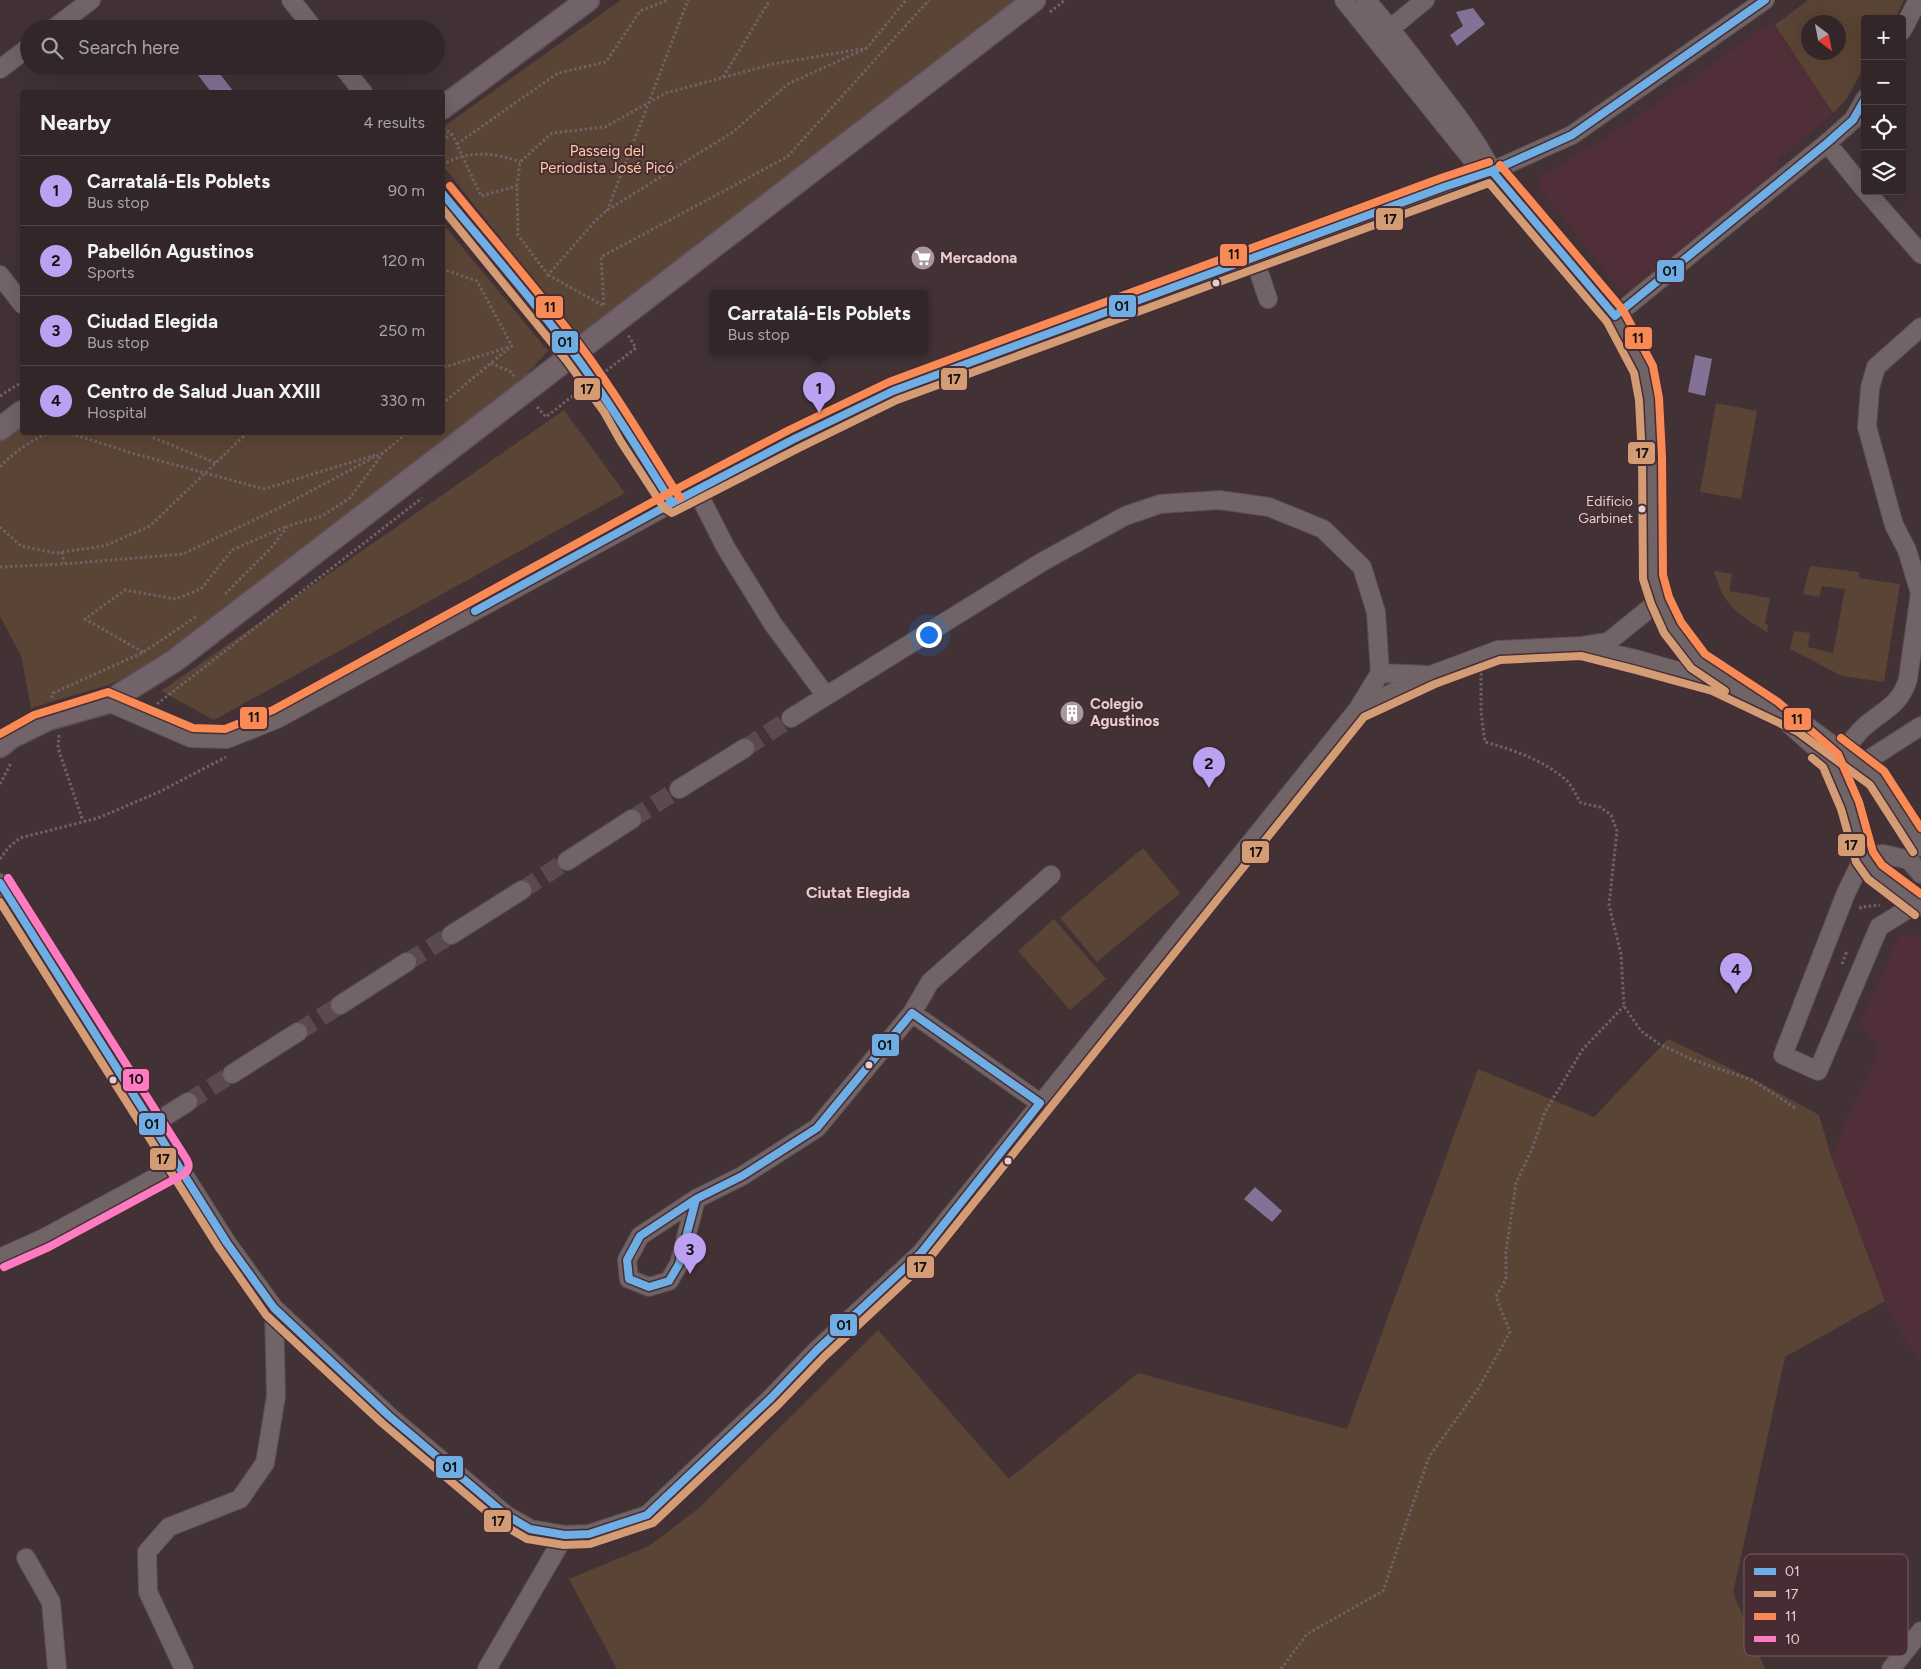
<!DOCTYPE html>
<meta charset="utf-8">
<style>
:root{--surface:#322628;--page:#3d3234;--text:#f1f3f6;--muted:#a8a5a8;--line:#4d4345;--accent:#bca0f2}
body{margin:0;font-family:Figtree,sans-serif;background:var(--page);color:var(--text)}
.controls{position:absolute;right:15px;top:15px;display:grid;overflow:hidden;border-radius:5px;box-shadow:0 5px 20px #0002}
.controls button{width:45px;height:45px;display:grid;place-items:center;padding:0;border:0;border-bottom:1px solid var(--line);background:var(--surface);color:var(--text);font:25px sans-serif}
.compass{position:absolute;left:1801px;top:15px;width:45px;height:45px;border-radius:50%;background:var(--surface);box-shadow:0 5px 20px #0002;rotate:148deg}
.you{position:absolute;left:928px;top:634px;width:18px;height:18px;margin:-12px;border:4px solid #fff;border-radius:50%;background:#1a73e8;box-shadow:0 0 0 8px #1a73e833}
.badge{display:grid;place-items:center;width:32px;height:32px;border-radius:50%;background:var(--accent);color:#111;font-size:16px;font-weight:700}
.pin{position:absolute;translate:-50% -41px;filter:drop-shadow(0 1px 2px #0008)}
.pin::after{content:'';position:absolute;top:26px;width:18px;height:15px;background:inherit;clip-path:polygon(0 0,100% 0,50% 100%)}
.popup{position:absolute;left:710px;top:290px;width:218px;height:65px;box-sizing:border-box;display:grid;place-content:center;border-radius:5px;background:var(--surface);filter:drop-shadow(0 1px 4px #0005);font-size:16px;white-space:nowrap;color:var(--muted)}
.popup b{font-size:19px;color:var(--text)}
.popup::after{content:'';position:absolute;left:50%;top:100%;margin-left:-10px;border:10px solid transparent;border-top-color:var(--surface)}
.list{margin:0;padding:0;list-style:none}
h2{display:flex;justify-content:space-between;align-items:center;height:65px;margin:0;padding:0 20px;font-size:21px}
h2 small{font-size:16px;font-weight:400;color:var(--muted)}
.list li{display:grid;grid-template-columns:32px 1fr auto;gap:15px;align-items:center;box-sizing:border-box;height:70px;padding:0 20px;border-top:1px solid var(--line)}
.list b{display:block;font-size:19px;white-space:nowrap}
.list p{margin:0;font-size:16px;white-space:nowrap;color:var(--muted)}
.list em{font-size:16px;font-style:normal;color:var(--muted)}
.icon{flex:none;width:28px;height:28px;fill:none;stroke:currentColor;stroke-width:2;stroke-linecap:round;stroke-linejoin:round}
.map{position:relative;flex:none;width:1921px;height:1669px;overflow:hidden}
.search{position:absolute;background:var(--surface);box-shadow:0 5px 20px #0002;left:20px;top:20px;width:425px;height:55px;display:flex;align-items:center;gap:12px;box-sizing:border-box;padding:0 18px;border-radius:28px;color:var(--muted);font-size:19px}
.panel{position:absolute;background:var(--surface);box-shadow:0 5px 20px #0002;left:20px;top:90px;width:425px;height:345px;border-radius:5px}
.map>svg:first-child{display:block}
.built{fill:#502f38}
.green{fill:#5a4435;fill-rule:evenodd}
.water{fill:#847196}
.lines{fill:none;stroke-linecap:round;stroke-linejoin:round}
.minor-tunnel{stroke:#5a4a4d;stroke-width:18;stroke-dasharray:18 9;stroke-linecap:butt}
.minor-casing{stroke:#5c4f52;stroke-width:20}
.major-casing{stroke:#5c4f52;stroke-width:25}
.path{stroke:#6d6265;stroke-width:3;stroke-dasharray:2.5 2.5;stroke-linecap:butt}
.minor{stroke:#706467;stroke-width:18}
.major{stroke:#726269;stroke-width:22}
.path-bridge{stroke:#6d6265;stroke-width:3;stroke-dasharray:2.5 2.5;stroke-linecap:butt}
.bus-1-casing{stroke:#482c33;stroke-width:11}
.bus-2-casing{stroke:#482c33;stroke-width:11}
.bus-3-casing{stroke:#482c33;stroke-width:11}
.bus-4-casing{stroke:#482c33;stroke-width:11}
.bus-1{stroke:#6fade5;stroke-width:8}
.bus-2{stroke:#d39c74;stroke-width:8}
.bus-3{stroke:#f98a56;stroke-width:8}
.bus-4{stroke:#fe7ac1;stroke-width:8}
.bus-dot{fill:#e1cfd2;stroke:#482c33;stroke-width:2}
.labels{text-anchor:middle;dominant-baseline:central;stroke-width:4;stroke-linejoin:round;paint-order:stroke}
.bus-label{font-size:14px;fill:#e1cfd2;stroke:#482c33;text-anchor:end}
.park-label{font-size:15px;fill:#fecda5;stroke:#482c33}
.poi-label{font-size:15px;font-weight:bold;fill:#e1cfd2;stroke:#482c33;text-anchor:start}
.neighbourhood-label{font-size:16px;font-weight:bold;fill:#e1cfd2;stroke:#482c33}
.key{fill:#482c33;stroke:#765d63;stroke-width:1}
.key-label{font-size:14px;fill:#e1cfd2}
.line-badge{stroke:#482c33;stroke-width:2}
.pale-badge-label{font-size:14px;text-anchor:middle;font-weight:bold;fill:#111}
</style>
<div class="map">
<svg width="1921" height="1669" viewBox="0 0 1921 1669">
<rect width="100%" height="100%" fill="#423236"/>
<path class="built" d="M1772,21L1833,114L1778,159V171L1631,290L1619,289L1539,188L1538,182L1541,176L1620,129Z
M1918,934L1921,935V1360L1901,1333L1885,1301L1831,1156L1879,1050L1861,1022L1899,936Z"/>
<path class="green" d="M621,0H1014L579,336L443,166V127Z
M1808,0H1904L1895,19H1865V65L1846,100L1833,113L1775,25ZM1808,22H1838V52H1808Z
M443,224L548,351L514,388L178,646L143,670L108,685L31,708L21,656L0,616V442L22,426V432H442Z
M1716,403L1757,411L1741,499L1700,492Z
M564,410L625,493L214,720L161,691Z
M1810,566L1859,572V578L1900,584L1884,682L1842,676L1790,649L1794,631L1810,633L1808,647L1833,653L1845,589L1822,586L1819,597L1803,594Z
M1714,571L1732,574L1729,591L1770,598L1765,624L1768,625L1767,632C1737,613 1724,607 1714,571Z
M1143,848L1180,893L1097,962L1060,918Z
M1054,919L1106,979L1070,1010L1018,951Z
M1668,1039L1757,1081L1819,1115L1831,1156L1885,1301L1785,1357L1733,1593L1765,1669H617L569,1579L649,1546L699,1508L878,1330L1009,1479L1138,1373L1347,1429L1478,1069L1594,1117Z"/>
<path class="water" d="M1473,8L1485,24L1457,46L1450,35L1463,26L1456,12Z
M210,66H214L233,91L231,92H211L198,75Z
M1695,355L1712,359L1705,396L1688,392Z
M1255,1187L1282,1211L1272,1222L1244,1199Z"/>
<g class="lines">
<path class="minor-tunnel" d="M745,748L791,718
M632,819L679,789
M522,890L567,861
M407,962L451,935
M298,1032L340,1005
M188,1102L232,1074"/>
<defs>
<path id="minor" d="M291,0L314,29
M1344,0L1471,158L1492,171
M1366,0C1391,28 1413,58 1436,88C1457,115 1477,141 1492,171L1615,316L1644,370L1649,399L1652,458L1653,576L1660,600L1672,627L1698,661L1773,710L1831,761L1850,806L1864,856L1875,872L1921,907
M1391,28L1425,0
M53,29L91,0
M1902,31L1918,0
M342,66L363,92
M0,69L29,47
M1827,143L1865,190
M1866,191L1921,254
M442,192L574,354L612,407L629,437L672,503
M1254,258L1268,299
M0,275L22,304
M1615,316L1827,143L1853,120L1865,99
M1582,646L1639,660L1716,682L1724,686
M1380,673L1427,675
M108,702L191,738L227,739L277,719L672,503L794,439L893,391L1444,187L1492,171L1572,135L1765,0
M1358,709L1431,675L1498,650L1582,646L1608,642L1660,600
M791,718L826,696
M1804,724L1877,778L1921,847
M1843,752C1850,744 1856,734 1864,727C1883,710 1900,706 1908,679L1920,593L1907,550L1894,525L1867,427L1870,388L1876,367L1921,327
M1860,765L1921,726
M679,789L745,748
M567,861L632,819
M0,883L227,1243L274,1308L389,1416L506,1515L530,1529L565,1535L589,1534L647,1515L771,1398L817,1350L921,1253L1358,709L1380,673L1376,612L1362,567L1323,529L1269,507L1219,500L1160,504L1125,516L1042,562L826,696L773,624L726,548L697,491
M1916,904L1879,927L1818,1071L1783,1055L1846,893L1864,856L1883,854L1909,860L1921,874
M451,935L522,890
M340,1005L407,962
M912,1013L1040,1103
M232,1074L298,1032
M153,1124L188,1102
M696,1199L679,1264L669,1281L649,1287L629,1279L627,1260L640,1236L696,1199L742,1176L817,1128L912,1013L930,982L1051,875
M0,1258L44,1238L179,1165
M26,1558L51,1602L57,1669
M184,1669L148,1592L147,1552L169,1527L240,1499L265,1463L276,1396L274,1308
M487,1669L565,1535
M1891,1669L1921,1631"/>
<path id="major" d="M442,108L588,0
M0,429L22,412
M0,746L11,737L48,719L108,702L174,661L1034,0"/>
</defs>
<use href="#minor" class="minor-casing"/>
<use href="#major" class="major-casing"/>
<path class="path" d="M1050,12L1065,0
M867,48L788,84L733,132L606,211L596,220L548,275L518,235L517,186L520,162L552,133L605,127L666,93L773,64L867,48L906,0
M723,77L770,0
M443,128L452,134L481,196L517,186
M442,141L452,134
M457,144L558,73L606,62L640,11L668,0
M607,211L688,0
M442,269L477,281L512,346L442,368
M548,275L604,306L601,257L787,157L929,0
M491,363L511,372L514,376
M606,371L636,348L628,335
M0,396L22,382
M442,404L509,348
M537,407L546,417L579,391
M66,432L135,454L264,489L375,455
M155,432L154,438L216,463
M0,467C14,452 31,440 51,432
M0,527L21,546L55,553L104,546L150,526L248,432
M62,552L64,563
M0,567L64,564L183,554L281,507L382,453
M225,594L271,548L288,526L322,516L350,498L383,453L408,432
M143,652L85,619L125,590L176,599L201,589L232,550L287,526
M1481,673V712L1485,742C1514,750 1543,760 1566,780C1572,785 1576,796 1581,803L1600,807L1611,815L1617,831L1609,905L1621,954L1624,1006L1641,1031L1659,1044L1693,1060L1752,1080L1797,1109
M52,698L53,693L144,652L197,616
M157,704L422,498
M59,735L58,748L83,821
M0,784L11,763
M0,859L9,847L20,838L98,818L159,792L226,757
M1860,909L1861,907L1880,905
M1842,964L1847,951
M1281,1669L1307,1634L1383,1591L1429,1457L1478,1389L1510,1332L1496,1297L1506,1279V1252L1516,1183L1532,1149L1545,1112L1583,1049L1624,1006"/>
<use href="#minor" class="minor"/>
<use href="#major" class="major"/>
<path class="path-bridge" d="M442,165C467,150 495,152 520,162"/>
<defs>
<path id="bus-1" d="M1492,171L1615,316L1827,143L1853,120L1865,99
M442,193C486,246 532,299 574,354C610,402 640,453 672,503
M475,611L672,503L794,439L893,391L1444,187L1492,171L1572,135L1765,0
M0,883L227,1243L274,1308L389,1416L506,1515L530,1529L565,1535L589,1534L647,1515L771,1398L817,1350L921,1253L1040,1103L912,1013L817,1128L742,1176L696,1199
M696,1199L679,1264L669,1281L649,1287L629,1279L627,1260L640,1236Z"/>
<path id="bus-2" d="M442,208L566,360L604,412L621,442L664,508L672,513L799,448L897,400L1489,183L1607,322L1634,373L1639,400L1642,458L1643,579L1651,604L1664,633L1691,668L1725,691
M1812,758L1823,767L1841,809L1856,862L1868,879L1915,915
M0,902L219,1248L266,1315L382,1423L500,1523L527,1539L564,1545L590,1544L653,1523L778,1405L824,1357L928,1260L1364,717L1435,684L1500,660L1581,656L1636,670L1712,691L1798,732L1870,785L1913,852"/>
<path id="bus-3" d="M1500,165L1623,310L1653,366L1659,398L1662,457L1663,575L1669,597L1681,622L1705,654L1778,702L1838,754L1859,802L1873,852L1882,865L1921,894
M450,186C494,240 540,293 582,348C618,396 648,448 680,498
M0,734L34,715L108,692L193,728L225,729L273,710L667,494L789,430L889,382L1441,178L1489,162
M1841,738L1884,771L1921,828"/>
<path id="bus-4" d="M4,1267L49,1247L184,1174C189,1170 190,1165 187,1160L8,878"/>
</defs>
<use href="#bus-1" class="bus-1-casing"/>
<use href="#bus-2" class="bus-2-casing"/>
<use href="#bus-3" class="bus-3-casing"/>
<use href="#bus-4" class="bus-4-casing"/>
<use href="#bus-1" class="bus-1"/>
<use href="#bus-2" class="bus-2"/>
<use href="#bus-3" class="bus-3"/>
<use href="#bus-4" class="bus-4"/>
</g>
<defs>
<symbol id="supermarket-disc" viewBox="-11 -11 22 22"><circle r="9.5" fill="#a9989b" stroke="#482c33"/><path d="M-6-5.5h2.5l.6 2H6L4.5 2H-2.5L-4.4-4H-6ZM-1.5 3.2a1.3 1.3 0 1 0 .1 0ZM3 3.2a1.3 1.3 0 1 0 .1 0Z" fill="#fff"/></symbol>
<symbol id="building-disc" viewBox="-11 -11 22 22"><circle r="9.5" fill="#a9989b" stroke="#482c33"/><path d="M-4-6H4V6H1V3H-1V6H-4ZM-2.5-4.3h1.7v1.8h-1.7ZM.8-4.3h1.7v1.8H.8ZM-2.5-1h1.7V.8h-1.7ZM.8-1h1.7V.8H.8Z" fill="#fff"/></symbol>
</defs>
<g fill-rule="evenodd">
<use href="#supermarket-disc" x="909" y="244" width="28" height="28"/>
<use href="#building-disc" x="1058" y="699" width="28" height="28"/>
</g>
<g class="bus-dot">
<circle cx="1216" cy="283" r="4.5"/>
<circle cx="1642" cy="509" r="4.5"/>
<circle cx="869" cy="1065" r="4.5"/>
<circle cx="113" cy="1080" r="4.5"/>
<circle cx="1008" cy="1161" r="4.5"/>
</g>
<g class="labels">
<g class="bus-label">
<text x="1633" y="501">Edificio<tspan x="1633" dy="17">Garbinet</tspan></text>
</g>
<g class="park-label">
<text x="607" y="151">Passeig del<tspan x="607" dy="17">Periodista José Picó</tspan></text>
</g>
<g class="poi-label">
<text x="940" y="258">Mercadona</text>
<text x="1090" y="704">Colegio<tspan x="1090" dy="17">Agustinos</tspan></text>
</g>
<g class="neighbourhood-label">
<text x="858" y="892">Ciutat Elegida</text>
</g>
</g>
<rect x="1744" y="1554" width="164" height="102" rx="8" class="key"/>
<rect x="1754" y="1568" width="22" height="7" fill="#6fade5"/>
<rect x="1754" y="1591" width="22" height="6" fill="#d39c74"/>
<rect x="1754" y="1613" width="22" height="7" fill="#f98a56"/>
<rect x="1754" y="1636" width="22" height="6" fill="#fe7ac1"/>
<g class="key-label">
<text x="1785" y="1576">01</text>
<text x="1785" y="1599">17</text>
<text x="1785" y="1621">11</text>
<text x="1785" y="1644">10</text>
</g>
<g class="line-badge">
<rect x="1375" y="207" width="29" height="24" rx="5" fill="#d39c74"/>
<rect x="1219" y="243" width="29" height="24" rx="5" fill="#f98a56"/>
<rect x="1656" y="259" width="29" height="24" rx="5" fill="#6fade5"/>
<rect x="1108" y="294" width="29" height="24" rx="5" fill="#6fade5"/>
<rect x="535" y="295" width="29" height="24" rx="5" fill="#f98a56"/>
<rect x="1624" y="326" width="29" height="24" rx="5" fill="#f98a56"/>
<rect x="551" y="330" width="28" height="24" rx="5" fill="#6fade5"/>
<rect x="940" y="367" width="28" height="24" rx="5" fill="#d39c74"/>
<rect x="573" y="377" width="28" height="24" rx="5" fill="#d39c74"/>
<rect x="1627" y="441" width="29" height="24" rx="5" fill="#d39c74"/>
<rect x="239" y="706" width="29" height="24" rx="5" fill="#f98a56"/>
<rect x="1783" y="707" width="29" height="24" rx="5" fill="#f98a56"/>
<rect x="1837" y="833" width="29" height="24" rx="5" fill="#d39c74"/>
<rect x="1241" y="840" width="29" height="24" rx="5" fill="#d39c74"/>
<rect x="871" y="1033" width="29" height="24" rx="5" fill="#6fade5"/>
<rect x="122" y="1068" width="28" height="24" rx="5" fill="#fe7ac1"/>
<rect x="138" y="1112" width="28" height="24" rx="5" fill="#6fade5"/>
<rect x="149" y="1147" width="28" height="24" rx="5" fill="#d39c74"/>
<rect x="906" y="1255" width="29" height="24" rx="5" fill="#d39c74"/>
<rect x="829" y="1313" width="29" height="24" rx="5" fill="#6fade5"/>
<rect x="435" y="1455" width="29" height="24" rx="5" fill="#6fade5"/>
<rect x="483" y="1509" width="29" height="24" rx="5" fill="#d39c74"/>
</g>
<g class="pale-badge-label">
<text x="1390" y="224">17</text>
<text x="1234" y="259">11</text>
<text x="1670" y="276">01</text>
<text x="1122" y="311">01</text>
<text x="550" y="312">11</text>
<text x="1638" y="343">11</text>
<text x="565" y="347">01</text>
<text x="954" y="384">17</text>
<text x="587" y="394">17</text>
<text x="1642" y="458">17</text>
<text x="254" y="722">11</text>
<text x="1797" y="724">11</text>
<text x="1851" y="850">17</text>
<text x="1256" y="857">17</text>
<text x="885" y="1050">01</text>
<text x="136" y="1084">10</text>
<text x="152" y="1129">01</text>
<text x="163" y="1164">17</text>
<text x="920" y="1272">17</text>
<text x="844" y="1330">01</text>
<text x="450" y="1472">01</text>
<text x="498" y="1526">17</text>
</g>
</svg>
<div class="controls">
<button>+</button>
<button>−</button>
<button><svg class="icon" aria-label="locate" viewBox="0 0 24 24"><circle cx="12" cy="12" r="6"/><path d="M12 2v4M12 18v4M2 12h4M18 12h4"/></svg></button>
<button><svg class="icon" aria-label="layers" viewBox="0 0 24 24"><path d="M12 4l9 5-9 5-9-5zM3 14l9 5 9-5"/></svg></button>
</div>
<svg class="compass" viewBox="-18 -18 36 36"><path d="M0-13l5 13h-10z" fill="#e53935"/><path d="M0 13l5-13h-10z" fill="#a8a5a8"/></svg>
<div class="you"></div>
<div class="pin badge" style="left:819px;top:413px">1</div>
<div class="popup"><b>Carratalá-Els Poblets</b>Bus stop</div>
<div class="pin badge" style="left:1209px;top:788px">2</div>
<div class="pin badge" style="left:690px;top:1274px">3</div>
<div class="pin badge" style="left:1736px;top:994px">4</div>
<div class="search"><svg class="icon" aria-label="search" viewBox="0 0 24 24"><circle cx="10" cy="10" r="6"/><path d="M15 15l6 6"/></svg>Search here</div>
<section class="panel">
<h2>Nearby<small>4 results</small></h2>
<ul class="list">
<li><span class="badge">1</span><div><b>Carratalá-Els Poblets</b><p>Bus stop</p></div><em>90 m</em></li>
<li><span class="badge">2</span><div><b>Pabellón Agustinos</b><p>Sports</p></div><em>120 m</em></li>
<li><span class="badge">3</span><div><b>Ciudad Elegida</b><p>Bus stop</p></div><em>250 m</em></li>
<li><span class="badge">4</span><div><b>Centro de Salud Juan XXIII</b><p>Hospital</p></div><em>330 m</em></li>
</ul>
</section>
</div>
